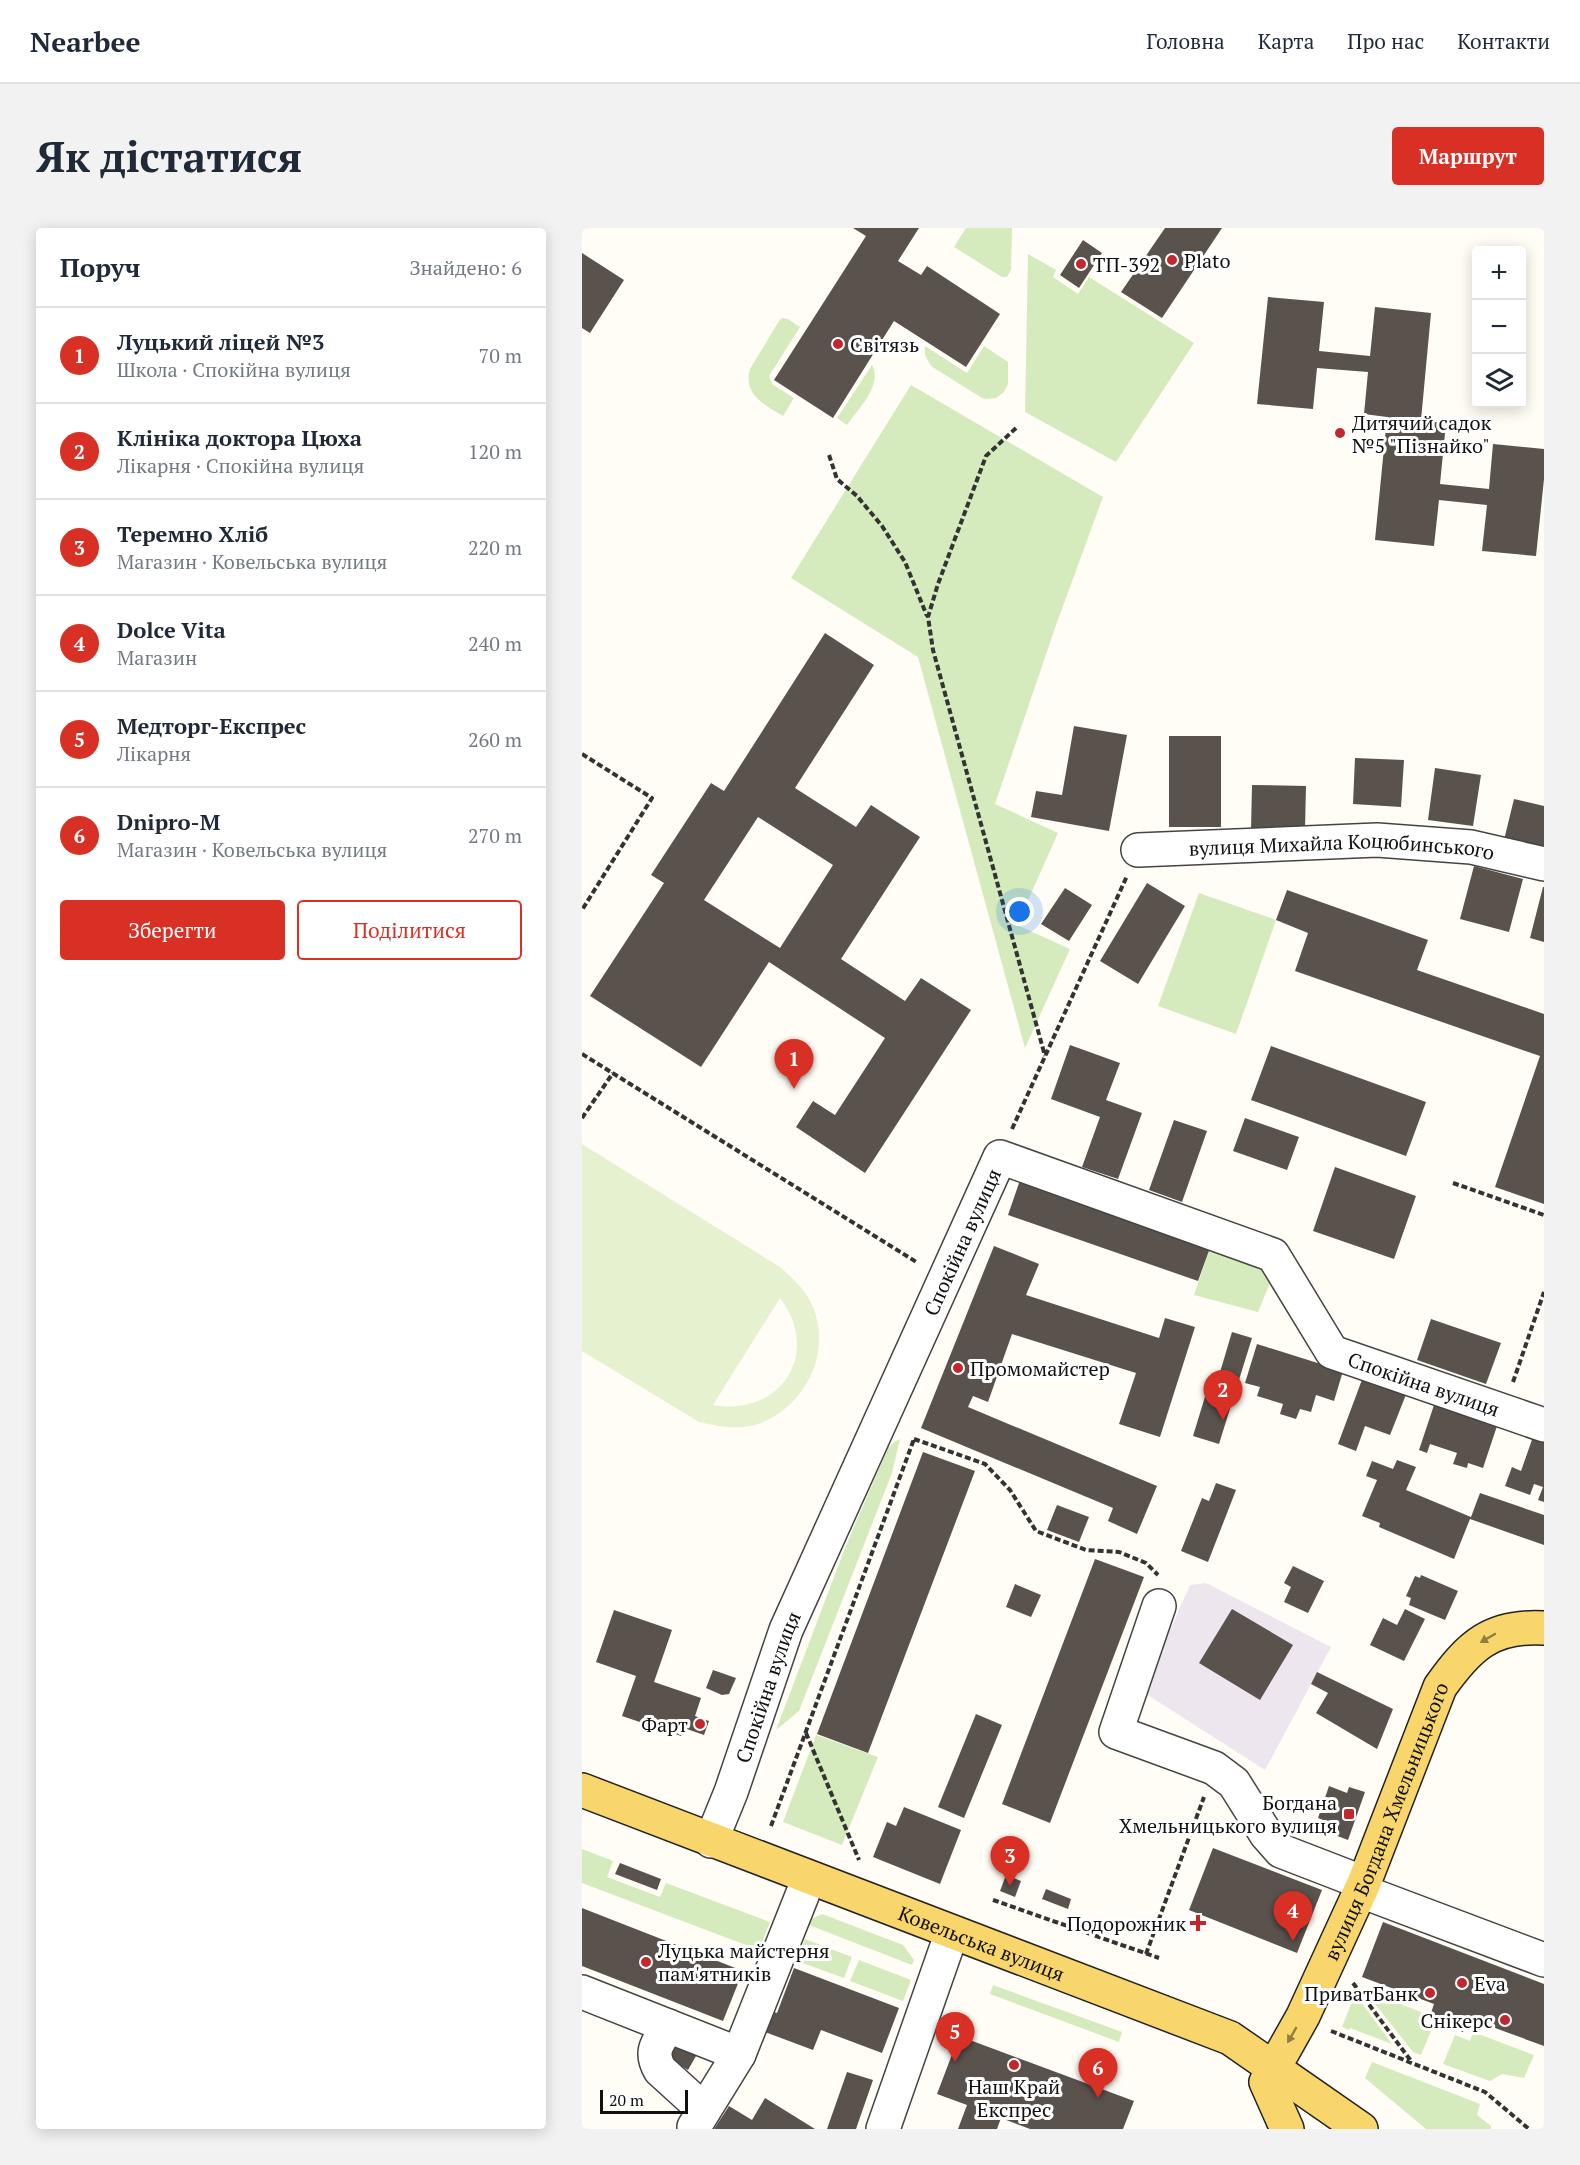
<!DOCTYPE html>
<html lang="uk">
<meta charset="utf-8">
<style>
:root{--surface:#fff;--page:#f2f2f3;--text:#1f2937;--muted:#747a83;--line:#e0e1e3;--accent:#d93025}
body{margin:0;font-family:"PT Serif",serif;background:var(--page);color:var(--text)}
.controls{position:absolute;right:18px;top:18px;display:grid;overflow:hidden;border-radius:6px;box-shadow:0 3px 15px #0003}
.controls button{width:54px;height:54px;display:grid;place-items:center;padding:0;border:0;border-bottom:2px solid var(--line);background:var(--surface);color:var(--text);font:30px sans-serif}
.scale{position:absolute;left:18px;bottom:15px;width:88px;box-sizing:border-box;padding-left:6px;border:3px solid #111;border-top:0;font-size:16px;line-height:21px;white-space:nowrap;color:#111;-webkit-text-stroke:4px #fff;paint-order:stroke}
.you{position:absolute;left:438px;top:684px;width:21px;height:21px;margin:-15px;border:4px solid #fff;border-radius:50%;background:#1a73e8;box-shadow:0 0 0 9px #1a73e833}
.badge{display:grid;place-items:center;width:39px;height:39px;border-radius:50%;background:var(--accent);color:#fff;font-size:20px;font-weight:700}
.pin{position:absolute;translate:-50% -50px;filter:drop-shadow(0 2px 3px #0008)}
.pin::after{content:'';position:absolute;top:32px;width:21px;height:18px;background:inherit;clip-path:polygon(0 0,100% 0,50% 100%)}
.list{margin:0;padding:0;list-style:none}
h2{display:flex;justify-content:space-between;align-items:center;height:78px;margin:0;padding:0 24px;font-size:26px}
h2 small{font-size:20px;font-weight:400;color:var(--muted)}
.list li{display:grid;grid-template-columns:39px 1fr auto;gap:18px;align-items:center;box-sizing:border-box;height:96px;padding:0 24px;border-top:2px solid var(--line)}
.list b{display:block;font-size:22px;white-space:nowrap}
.list p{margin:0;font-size:20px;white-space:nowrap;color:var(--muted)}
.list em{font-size:20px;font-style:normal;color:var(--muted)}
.actions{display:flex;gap:12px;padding:18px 24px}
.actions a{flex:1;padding:14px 0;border:2px solid var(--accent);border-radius:6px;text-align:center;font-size:21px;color:var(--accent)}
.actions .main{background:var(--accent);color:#fff}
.icon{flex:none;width:33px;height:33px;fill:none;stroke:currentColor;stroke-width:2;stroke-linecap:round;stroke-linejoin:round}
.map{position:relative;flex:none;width:962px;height:1901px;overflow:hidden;border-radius:6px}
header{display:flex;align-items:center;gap:36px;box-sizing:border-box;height:84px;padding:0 30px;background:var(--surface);border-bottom:2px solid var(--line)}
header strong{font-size:28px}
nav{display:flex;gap:33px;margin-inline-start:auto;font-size:21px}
.intro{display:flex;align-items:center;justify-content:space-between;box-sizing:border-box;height:144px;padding:0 36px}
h1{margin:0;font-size:42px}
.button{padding:15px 27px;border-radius:6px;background:var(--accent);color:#fff;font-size:21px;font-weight:700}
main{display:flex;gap:36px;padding:0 36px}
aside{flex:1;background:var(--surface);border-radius:6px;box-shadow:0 3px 15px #0003}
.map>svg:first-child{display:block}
.industrial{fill:#eee6ef}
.green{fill:#d5ebbd}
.pitch{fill:#e6f2cf;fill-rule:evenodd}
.building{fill:#5a524d;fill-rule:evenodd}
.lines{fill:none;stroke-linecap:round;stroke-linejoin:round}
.minor-casing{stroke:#444;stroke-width:36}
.major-casing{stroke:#222;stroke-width:36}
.path{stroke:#333;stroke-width:4;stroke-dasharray:6 3;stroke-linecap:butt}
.minor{stroke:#fff;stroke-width:33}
.major{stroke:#f9d66b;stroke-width:33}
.oneway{fill:#917d42}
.poi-dot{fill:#c4262e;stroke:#fff;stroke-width:2}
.labels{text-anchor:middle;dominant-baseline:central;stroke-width:6;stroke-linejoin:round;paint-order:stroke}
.poi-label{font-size:20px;fill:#111;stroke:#fff;text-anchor:start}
.street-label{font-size:20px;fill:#111;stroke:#fff}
</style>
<header>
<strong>Nearbee</strong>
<nav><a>Головна</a><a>Карта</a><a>Про нас</a><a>Контакти</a></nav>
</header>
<div class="intro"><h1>Як дістатися</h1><a class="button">Маршрут</a></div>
<main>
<aside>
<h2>Поруч<small>Знайдено: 6</small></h2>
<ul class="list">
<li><span class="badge">1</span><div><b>Луцький ліцей №3</b><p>Школа · Спокійна вулиця</p></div><em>70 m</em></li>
<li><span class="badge">2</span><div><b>Клініка доктора Цюха</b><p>Лікарня · Спокійна вулиця</p></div><em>120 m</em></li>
<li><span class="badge">3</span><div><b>Теремно Хліб</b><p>Магазин · Ковельська вулиця</p></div><em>220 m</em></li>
<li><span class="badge">4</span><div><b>Dolce Vita</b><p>Магазин</p></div><em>240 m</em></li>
<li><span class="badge">5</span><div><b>Медторг-Експрес</b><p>Лікарня</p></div><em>260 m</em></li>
<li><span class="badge">6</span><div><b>Dnipro-M</b><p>Магазин · Ковельська вулиця</p></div><em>270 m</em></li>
</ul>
<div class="actions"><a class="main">Зберегти</a><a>Поділитися</a></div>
</aside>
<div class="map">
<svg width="962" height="1901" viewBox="0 0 962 1901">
<rect width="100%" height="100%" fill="#fffdf5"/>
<path class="industrial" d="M624,1355L749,1419L683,1542L561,1464L608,1357Z"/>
<path class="green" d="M384,0H430L429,42L425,49H420L372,19Z
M446,26L474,42L471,49L496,66L507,49L612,115L534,234L443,184Z
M200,90L206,91L218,99L187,148L190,156L212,170L201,188C182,176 161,167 168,141L197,93Z
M343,118L385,145L402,118L426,134V156L422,164L414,170L404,171L400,170L349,138L343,127Z
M290,137C301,157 276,181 265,197L255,190Z
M329,157L521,269L474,397L413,576L476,605L435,697L488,721L443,820L336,429L209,350Z
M617,665L694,692L654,806L576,778Z
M629,1017L675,1031L688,1048V1055L676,1084L612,1067Z
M318,1211L310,1245L217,1483L194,1502L263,1320L306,1220L312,1214Z
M234,1507L296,1529L260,1617L201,1594Z
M0,1621L31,1633L25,1649L78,1669L84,1655L188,1694L177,1722L0,1655Z
M240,1686L321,1717L332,1732L330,1737L227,1697L229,1691Z
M223,1711L270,1729L262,1750L215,1733Z
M277,1732L329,1752L321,1773L268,1753Z
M411,1757L540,1804L537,1814L408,1766Z
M782,1762L839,1784L837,1793L851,1798L839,1827L831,1824Z
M773,1766L810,1816L768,1800L767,1802L760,1799Z
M891,1804L952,1827L942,1850L920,1846L908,1853L861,1836L873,1807L888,1813Z
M790,1834L898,1876L895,1887L909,1898V1901H844L783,1850Z"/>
<path class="pitch" d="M0,916L198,1039C208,1048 217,1056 224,1066C255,1113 228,1178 176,1196C157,1202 137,1199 117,1194L0,1123ZM198,1070C240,1125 199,1189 131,1177Z"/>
<path class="building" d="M271,0H337L316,33L339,47L345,38L418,86L384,139L312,93L251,190L192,152L284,8Z
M583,0H640L580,90L539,64Z
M501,12L520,25L497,60L478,47Z
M0,25L42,52L8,105L0,100Z
M686,69L742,74L737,123L788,128L793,79L849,85L839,192L864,195L858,256L907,261L911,216L962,221V251L954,328L900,323L905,277L857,272L852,318L793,312L805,189L782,186L786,144L735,140L731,181L675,176Z
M243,405L292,437L213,560L274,599L289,577L338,609L259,731L323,773L339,750L389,782L283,945L214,899L231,873L253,887L303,810L187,734L119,839L8,768L82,655L69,647L129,555L142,563ZM176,589L251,637L198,720L122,672Z
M492,498L545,507L527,603L449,589L454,563L480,567Z
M587,508H639V599H587Z
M773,530L822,532L819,579L771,576Z
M853,540L899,547L891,598L846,592Z
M670,557L724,558L723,601H669Z
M932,571L962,578V621L922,612Z
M892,638L941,651L927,704L878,691Z
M565,655L603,678L556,756L518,733Z
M961,659H962V714L948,710Z
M483,660L510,677L487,713L459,696Z
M705,662L846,712L835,742L962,786V976L913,959L958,828L713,743L726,705L694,692Z
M488,817L538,835L524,872L560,885L536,951L500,939L518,889L469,871Z
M689,818L844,874L824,928L669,872Z
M663,890L717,909L705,942L651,923Z
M592,892L625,903L600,974L567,962Z
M753,939L834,968L812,1031L731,1003Z
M447,954L629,1017L616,1053L426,987L437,955Z
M412,1018L457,1036L444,1067L577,1110L583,1090L613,1099L578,1209L537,1196L554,1145L430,1106L406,1174L391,1168L386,1179L575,1258L555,1306L526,1293L531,1280L339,1200Z
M849,1091L919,1115L904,1156L835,1132Z
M650,1104L670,1110L637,1216L611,1208L629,1149L636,1151Z
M675,1116L761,1143L752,1173L734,1167L729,1184L718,1181L714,1191L698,1186L701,1176L675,1168L678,1159L663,1155Z
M781,1149L825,1164L808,1207L783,1198L774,1223L756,1216Z
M854,1171L917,1192L901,1240L886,1235L885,1240L871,1236L875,1225L848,1216L845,1225L837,1222Z
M952,1206L962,1210V1274L956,1272L961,1259L952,1256L948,1267L923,1258L930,1239L939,1243Z
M341,1224L393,1243L286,1525L235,1506Z
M815,1232L834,1239L824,1262L889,1289L898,1265L962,1287V1317L888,1291L872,1331L797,1299L798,1295L780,1288L795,1252L784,1248L790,1233L811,1241Z
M634,1255L654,1262L626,1334L599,1323L620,1270L627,1273Z
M475,1277L507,1289L497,1314L465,1302Z
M513,1331L562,1349L468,1595L420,1576Z
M711,1338L742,1353L726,1385L702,1374L709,1359L702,1355Z
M839,1347L876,1363L863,1392L827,1377L829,1370L824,1368L833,1348L838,1350Z
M433,1356L459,1367L449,1389L424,1379Z
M650,1381L711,1417L678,1472L617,1435Z
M823,1381L843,1391L822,1433L788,1417L801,1390L815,1397Z
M32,1382L90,1402L72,1454L119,1470L113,1488L127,1493L122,1507L102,1500L99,1508L40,1488L54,1448L14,1434Z
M131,1442L154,1450L147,1466L140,1467L124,1460Z
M735,1444L811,1481L795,1521L734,1485L746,1465L729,1456Z
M394,1486L420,1497L382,1590L356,1579Z
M747,1558L765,1565L767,1559L783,1564L766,1612L750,1606L754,1597L736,1590Z
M322,1579L379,1602L358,1656L291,1629L305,1594L314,1598Z
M631,1620L740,1662L715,1725L607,1682Z
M38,1635L79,1651L75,1662L33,1646Z
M424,1647L439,1653L433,1669L418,1663Z
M464,1661L489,1671L486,1681L460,1671Z
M0,1680L161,1743L141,1793L0,1738Z
M801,1694L962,1756V1818L886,1790L881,1804L847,1791L852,1776L780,1749Z
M212,1740L317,1780L300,1825L239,1802L231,1822L175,1801L182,1781L195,1785Z
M93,1806L118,1821L106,1842L81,1827Z
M377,1808L552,1873L541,1901H448L419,1890L415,1901H376L385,1877L355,1866Z
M265,1844L291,1852L274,1901H245Z
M183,1870L233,1901H132L147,1878L170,1892Z"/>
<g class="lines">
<defs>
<g id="minor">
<path id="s1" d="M556,622L795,612L889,619L962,636"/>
<path d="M577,1378L534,1504L632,1540L652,1555L684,1606L699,1623L782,1655"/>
<path id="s2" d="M129,1613L149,1564L204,1402L418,929L691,1027L750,1124L962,1197"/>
<path d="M779,1663L962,1732"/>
<path d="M0,1764L157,1826L227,1650"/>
<path d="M86,1798C76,1815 67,1823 78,1842L122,1882"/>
<path d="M112,1899L157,1826"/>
<path d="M301,1901L370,1704"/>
</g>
<g id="major">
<path id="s3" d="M0,1562L648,1810L779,1901"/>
<path id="s4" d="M705,1901L684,1854L721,1788L782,1655L858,1459C887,1418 909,1397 962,1400"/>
</g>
</defs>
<use href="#minor" class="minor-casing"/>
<use href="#major" class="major-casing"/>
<path class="path" d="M434,200L404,228L356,356L346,389L351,422L463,828
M247,227L255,251L275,268L300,298L323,334L345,388
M0,526L70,570L0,682
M0,826L336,1035
M0,890L31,845
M430,901L545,648
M871,955L962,987
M931,1154L962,1064
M332,1211L403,1236L428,1262L454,1303L504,1322L537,1324L564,1335L576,1347
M224,1505L277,1632
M189,1598L332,1211
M411,1672L577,1730
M564,1726L622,1569
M771,1755L829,1833
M749,1803L903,1864L947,1901"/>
<use href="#minor" class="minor"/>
<use href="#major" class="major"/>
</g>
<defs><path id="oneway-solid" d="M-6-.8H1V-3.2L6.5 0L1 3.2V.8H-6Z" transform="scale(1.5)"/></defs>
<g class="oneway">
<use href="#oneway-solid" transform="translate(906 1410) rotate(150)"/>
<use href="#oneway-solid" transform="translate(710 1807) rotate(120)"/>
</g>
<g class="poi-dot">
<circle cx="590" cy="32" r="6"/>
<circle cx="499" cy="36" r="6"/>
<circle cx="256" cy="116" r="6"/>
<circle cx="758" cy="205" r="6"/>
<circle cx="376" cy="1140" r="6"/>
<circle cx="118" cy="1496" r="6"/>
<rect x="761" y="1580" width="12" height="12" rx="3"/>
<path d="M613 1686h6v6h6v6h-6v6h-6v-6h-6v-6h6z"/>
<circle cx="64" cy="1734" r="6"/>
<circle cx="880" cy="1755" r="6"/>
<circle cx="848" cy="1765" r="6"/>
<circle cx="923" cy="1792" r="6"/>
<circle cx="432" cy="1837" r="6"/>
</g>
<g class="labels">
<g class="poi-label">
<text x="602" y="32">Plato</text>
<text x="511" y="36">ТП-392</text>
<text x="268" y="116">Світязь</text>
<text x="770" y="194">Дитячий садок<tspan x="770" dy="23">№5 "Пізнайко"</tspan></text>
<text x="388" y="1140">Промомайстер</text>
<text x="106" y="1496" text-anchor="end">Фарт</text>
<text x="755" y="1574" text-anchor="end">Богдана<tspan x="755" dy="23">Хмельницького вулиця</tspan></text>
<text x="604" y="1695" text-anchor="end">Подорожник</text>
<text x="76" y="1722">Луцька майстерня<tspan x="76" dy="23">пам'ятників</tspan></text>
<text x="892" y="1755">Eva</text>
<text x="836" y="1765" text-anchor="end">ПриватБанк</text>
<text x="911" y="1792" text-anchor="end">Снікерс</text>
<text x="432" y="1858" text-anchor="middle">Наш Край<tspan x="432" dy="23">Експрес</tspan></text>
</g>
<g class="street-label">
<text stroke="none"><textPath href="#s1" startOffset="204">вулиця Михайла Коцюбинського</textPath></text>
<text stroke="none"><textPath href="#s2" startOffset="650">Спокійна вулиця</textPath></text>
<text stroke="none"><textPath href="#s2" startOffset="1244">Спокійна вулиця</textPath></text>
<text stroke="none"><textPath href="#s2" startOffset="164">Спокійна вулиця</textPath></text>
<text stroke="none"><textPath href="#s4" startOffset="339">вулиця Богдана Хмельницького</textPath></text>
<text stroke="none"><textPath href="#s3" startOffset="428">Ковельська вулиця</textPath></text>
</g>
</g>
</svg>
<div class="controls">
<button>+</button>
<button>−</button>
<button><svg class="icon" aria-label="layers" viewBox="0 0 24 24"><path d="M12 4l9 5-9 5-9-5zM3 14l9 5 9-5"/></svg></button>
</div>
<div class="scale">20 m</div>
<div class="you"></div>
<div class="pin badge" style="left:212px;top:861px">1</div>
<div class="pin badge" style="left:641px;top:1192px">2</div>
<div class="pin badge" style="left:428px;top:1658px">3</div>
<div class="pin badge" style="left:711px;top:1713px">4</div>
<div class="pin badge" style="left:373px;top:1834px">5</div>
<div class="pin badge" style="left:516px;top:1870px">6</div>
</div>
</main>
